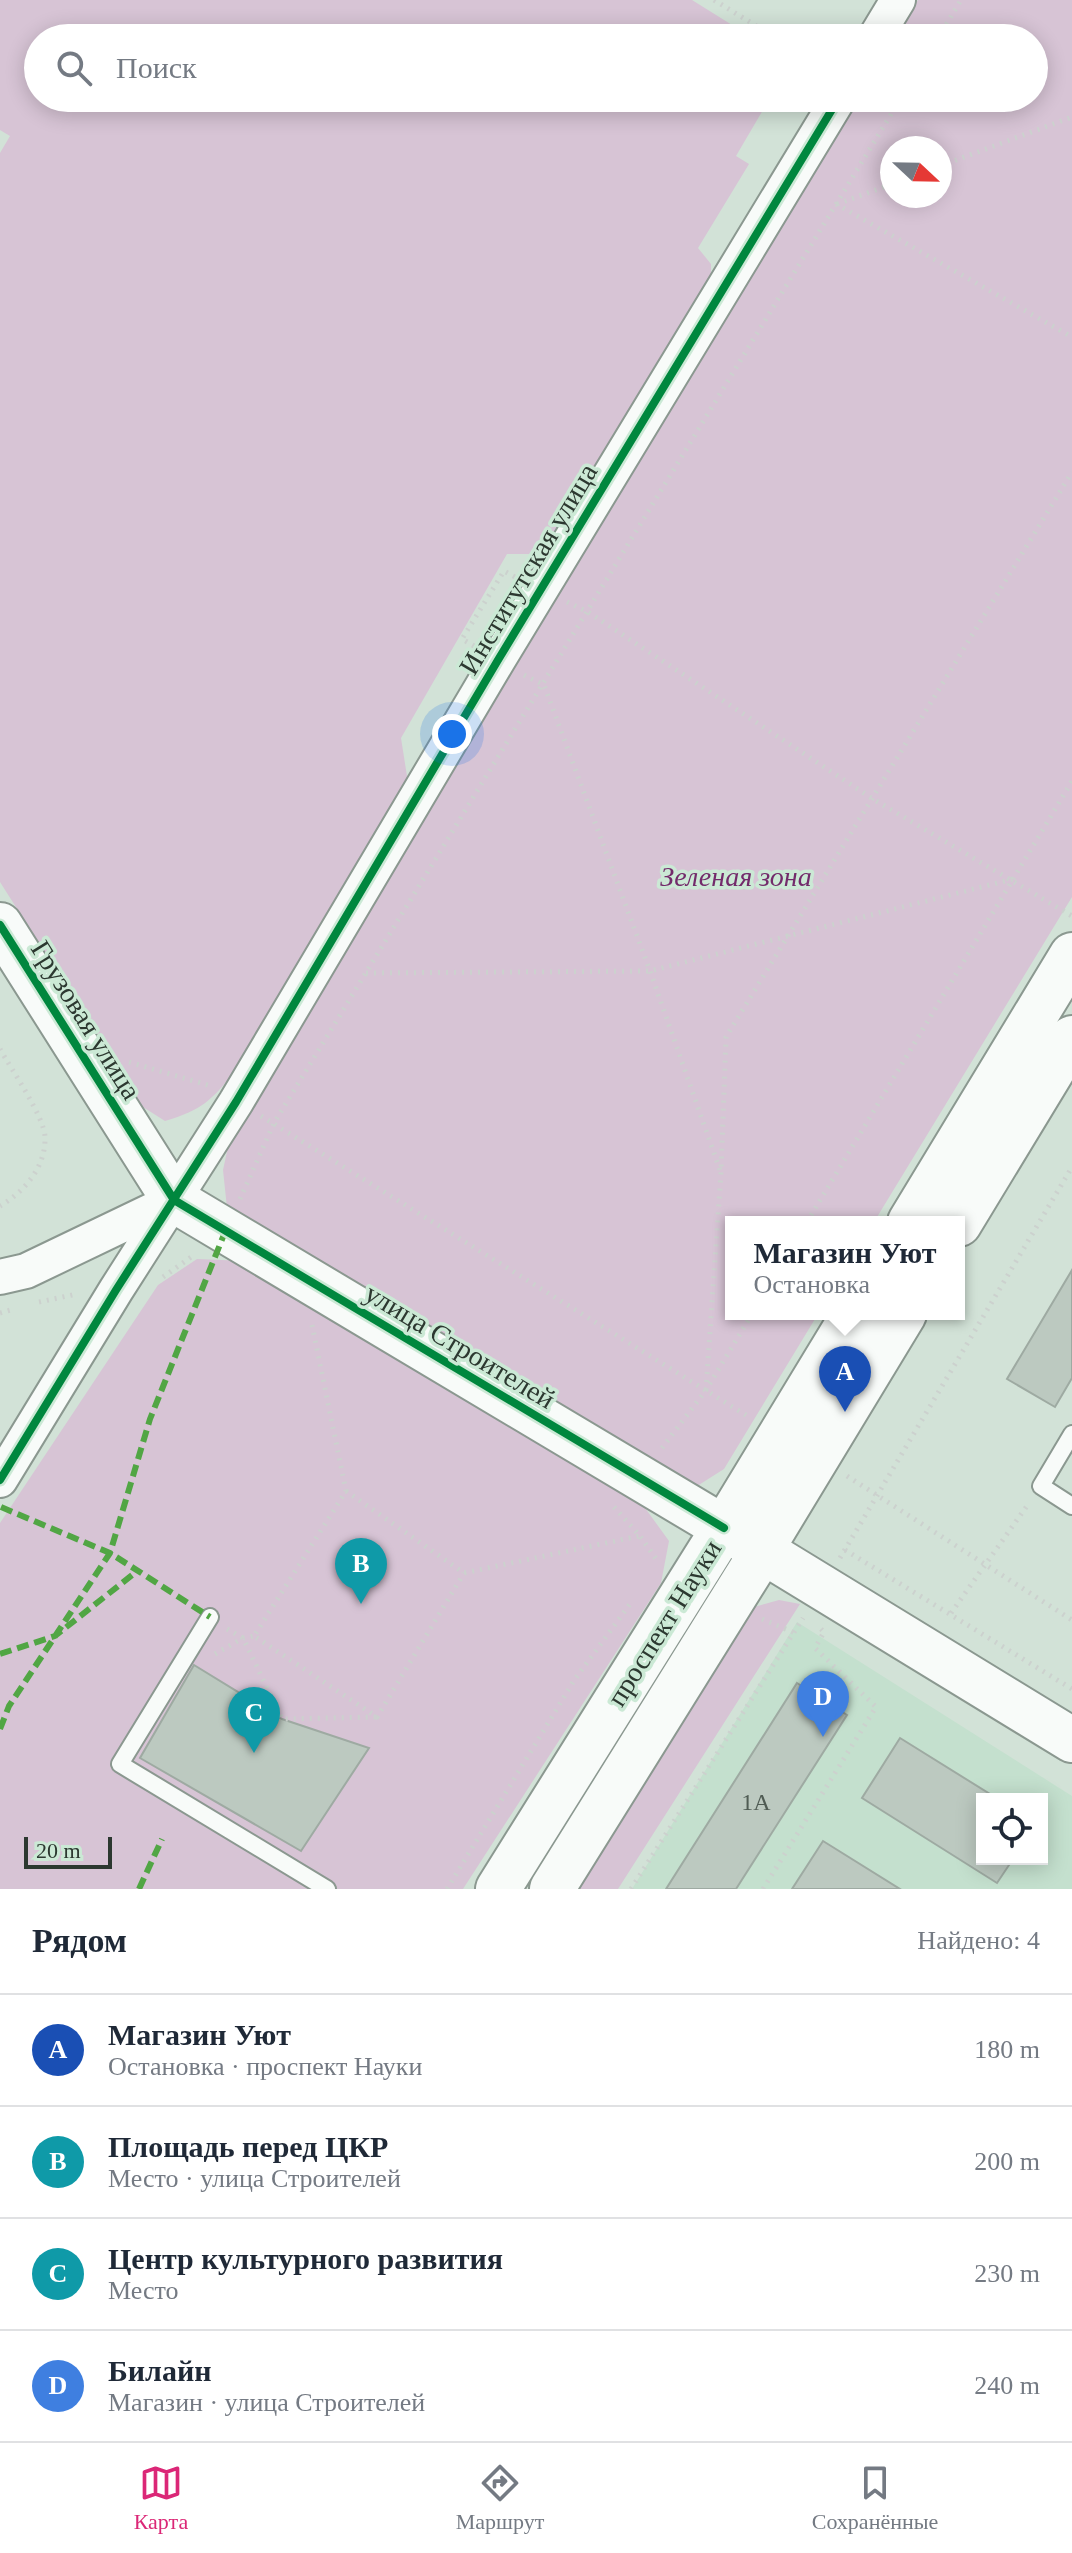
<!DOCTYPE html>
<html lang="ru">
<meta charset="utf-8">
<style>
:root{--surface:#fff;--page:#f6f6f7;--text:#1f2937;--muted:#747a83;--line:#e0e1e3;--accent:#db2777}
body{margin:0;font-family:Georgia,serif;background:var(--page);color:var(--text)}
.controls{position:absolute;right:24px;bottom:24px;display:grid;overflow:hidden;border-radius:0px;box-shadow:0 4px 20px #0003}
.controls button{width:72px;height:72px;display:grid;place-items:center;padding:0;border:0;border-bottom:2px solid var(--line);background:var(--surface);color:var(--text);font:40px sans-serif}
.compass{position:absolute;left:880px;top:136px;width:72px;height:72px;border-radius:50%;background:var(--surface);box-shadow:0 4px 20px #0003;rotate:112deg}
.scale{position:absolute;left:24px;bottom:20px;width:88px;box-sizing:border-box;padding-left:8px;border:4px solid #2c3830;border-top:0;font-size:22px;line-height:28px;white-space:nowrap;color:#2c3830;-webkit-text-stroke:6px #cbe9d5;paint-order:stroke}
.you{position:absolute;left:452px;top:734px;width:28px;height:28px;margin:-20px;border:6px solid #fff;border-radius:50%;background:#1a73e8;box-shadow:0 0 0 12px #1a73e833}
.badge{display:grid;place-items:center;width:52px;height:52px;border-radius:50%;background:var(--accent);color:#fff;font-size:26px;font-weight:700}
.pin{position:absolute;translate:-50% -66px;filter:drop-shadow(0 2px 4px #0008)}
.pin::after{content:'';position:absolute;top:42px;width:28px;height:24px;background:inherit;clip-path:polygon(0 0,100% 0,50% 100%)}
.popup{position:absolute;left:725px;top:1216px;width:240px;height:104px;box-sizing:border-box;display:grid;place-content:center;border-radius:0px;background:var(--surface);filter:drop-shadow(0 2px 6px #0005);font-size:26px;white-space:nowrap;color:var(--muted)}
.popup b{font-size:30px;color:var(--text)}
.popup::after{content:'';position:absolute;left:50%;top:100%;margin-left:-16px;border:16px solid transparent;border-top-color:var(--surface)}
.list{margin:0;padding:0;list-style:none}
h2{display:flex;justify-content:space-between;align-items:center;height:104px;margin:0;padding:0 32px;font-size:34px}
h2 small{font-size:26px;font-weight:400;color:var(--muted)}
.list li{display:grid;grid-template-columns:52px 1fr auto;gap:24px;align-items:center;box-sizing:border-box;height:112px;padding:0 32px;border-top:2px solid var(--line)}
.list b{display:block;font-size:30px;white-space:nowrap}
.list p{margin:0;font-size:26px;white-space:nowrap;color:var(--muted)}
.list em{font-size:26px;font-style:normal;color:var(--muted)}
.icon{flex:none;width:44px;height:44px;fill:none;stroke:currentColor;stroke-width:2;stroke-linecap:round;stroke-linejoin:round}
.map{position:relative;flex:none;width:1072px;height:1889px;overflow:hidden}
.search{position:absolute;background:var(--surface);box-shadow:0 4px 20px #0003;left:24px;right:24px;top:24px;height:88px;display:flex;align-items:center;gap:20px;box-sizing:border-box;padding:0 28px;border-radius:44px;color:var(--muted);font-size:30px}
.sheet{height:552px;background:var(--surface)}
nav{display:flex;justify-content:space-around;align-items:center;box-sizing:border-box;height:112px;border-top:2px solid var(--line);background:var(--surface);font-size:22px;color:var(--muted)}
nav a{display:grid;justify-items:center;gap:4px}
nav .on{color:var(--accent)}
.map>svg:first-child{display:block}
.built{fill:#c4e0ce;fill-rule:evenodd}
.green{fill:#d7c4d5;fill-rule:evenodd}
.building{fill:#bcc9c0;stroke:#9eaaa2;stroke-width:2}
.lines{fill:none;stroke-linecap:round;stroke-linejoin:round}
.lane-casing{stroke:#8b9890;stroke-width:20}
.street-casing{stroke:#8b9890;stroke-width:38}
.secondary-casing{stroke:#8b9890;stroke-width:48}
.path{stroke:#ccd1ce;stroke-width:5;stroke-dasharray:2 6;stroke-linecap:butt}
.lane{stroke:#f8fbf9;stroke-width:16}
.street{stroke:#f8fbf9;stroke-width:34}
.secondary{stroke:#f8fbf9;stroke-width:44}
.quiet{stroke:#51a644;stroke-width:6;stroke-dasharray:12 6;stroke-linecap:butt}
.cycleway-casing{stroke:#cbe9d5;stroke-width:13}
.cycleway{stroke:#00873e;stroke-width:8}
.labels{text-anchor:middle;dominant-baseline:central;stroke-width:7;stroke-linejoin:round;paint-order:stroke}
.number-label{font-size:24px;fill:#505c54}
.street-label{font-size:28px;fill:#2c3830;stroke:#cbe9d5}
.park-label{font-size:28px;font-style:italic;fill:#732b6b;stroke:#cbe9d5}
</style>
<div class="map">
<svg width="1072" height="1889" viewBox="0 0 1072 1889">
<rect width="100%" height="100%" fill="#d2e2d7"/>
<path class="built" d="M797,1622L1072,1796V1889H632ZM982,1799H1042V1859H982Z"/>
<path class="green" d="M0,0H692L753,38H38V98H770L736,156L749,164L698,248L711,264V292L552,544L532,554H507L401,738L409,789L235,1071C211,1101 202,1110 165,1121L143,1107L0,882V153L10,136L0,130Z
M918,0H1072V897L874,1222H731V1314H818L724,1469L694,1488L227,1208L223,1170L230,1138L859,98H1034V38H895ZM892,148H940V196H892Z
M197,1259L246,1261L640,1501L669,1541L661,1583L463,1889H0V1523L158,1285Z
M779,1600L800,1604L618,1889H572L750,1608Z"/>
<path class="building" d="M1072,1270V1378L1055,1407L1007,1379Z
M194,1665L282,1719L369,1748L301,1851L140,1758Z
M821,1679L839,1690L833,1701L814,1690Z
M797,1683L847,1715L736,1889H666Z
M900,1738L998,1799H982V1859H1013L997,1883L862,1798Z
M823,1841L900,1889H792Z"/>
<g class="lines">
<defs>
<path id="lane" d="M1072,1434L1041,1486L1072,1506
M210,1617L120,1764L327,1889"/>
<path id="street" d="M875,38L898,0
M0,1277L26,1271L174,1200
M0,1480L116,1290L236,1102L498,660L839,98"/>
<path id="secondary" d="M0,925L174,1200L761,1550L1072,1740
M910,1222L1072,955
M959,1224L1072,1038
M498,1889L724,1528L854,1314
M552,1889L759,1557L761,1550L904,1314"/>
</defs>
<use href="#lane" class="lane-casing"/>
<use href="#street" class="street-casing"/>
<use href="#secondary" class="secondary-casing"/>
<path class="path" d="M714,0L776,38
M938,38L961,0
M940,166L1072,117
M836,204L1072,337
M837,204L892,184
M567,602L588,612L873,799L1072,916
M474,646L462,639L504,571L515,577
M524,675L544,685L650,971L721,1173
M366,973L650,971L1013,879
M0,1049C11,1069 44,1116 45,1137C46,1167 24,1192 0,1206
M129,1062L211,1086
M261,1116L749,1417
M240,1199L274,1123L901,98
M807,1222L1072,781
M163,1277L194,1255
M39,1302L77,1294
M0,1313L14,1309
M312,1325L346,1491L254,1636L377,1717L464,1573
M706,1390L721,1173L726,1037L1072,472
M662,1448L706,1390L752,1314
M847,1476L1072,1620
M346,1491L464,1573L639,1536
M614,1507L640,1536L659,1563
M845,1550L1072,1689
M840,1558L1072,1167
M951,1613L1029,1503
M762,1619L795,1633
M227,1629L243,1638L282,1719L376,1717
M215,1654L243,1638L254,1636
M447,1889L575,1679L630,1604
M631,1889L803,1618
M763,1889L876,1707L815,1648L824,1632L821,1629"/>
<use href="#lane" class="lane"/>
<use href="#street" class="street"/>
<use href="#secondary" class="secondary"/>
<path class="quiet" d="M1,1507L110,1553L210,1617
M0,1654L55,1636L136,1572
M0,1729L9,1706L110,1553L150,1419L225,1232
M139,1889L162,1839"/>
<defs>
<path id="cycleway" d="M0,925L174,1200L724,1528
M0,1480L116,1290L236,1102L498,660L839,98"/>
</defs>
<use href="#cycleway" class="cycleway-casing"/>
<use href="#cycleway" class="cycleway"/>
</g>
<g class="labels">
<g class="number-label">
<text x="756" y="1802">1А</text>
</g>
<g class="street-label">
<text transform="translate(528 569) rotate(-59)">Институтская улица</text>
<text transform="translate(86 1020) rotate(58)">Грузовая улица</text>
<text transform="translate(460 1346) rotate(31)">улица Строителей</text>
<text transform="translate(664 1623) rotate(-58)">проспект Науки</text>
</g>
<g class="park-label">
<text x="736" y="876">Зеленая зона</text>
</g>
</g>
</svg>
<div class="controls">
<button><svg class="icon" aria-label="locate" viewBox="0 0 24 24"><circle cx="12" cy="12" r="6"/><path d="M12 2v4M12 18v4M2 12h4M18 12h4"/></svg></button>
</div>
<svg class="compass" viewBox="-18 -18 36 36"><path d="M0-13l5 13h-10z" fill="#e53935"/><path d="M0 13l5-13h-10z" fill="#747a83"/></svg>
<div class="scale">20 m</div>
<div class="you"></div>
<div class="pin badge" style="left:845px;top:1412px;background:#1a4fb4">A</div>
<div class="popup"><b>Магазин Уют</b>Остановка</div>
<div class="pin badge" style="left:361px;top:1604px;background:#0f9aa8">B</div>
<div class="pin badge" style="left:254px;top:1753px;background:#0f9aa8">C</div>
<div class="pin badge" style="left:823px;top:1737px;background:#3f7fe0">D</div>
<div class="search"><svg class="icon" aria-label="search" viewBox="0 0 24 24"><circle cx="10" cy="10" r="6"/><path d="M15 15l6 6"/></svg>Поиск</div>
</div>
<section class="sheet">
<h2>Рядом<small>Найдено: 4</small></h2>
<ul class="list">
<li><span class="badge" style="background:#1a4fb4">A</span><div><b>Магазин Уют</b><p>Остановка · проспект Науки</p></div><em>180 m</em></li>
<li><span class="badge" style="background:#0f9aa8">B</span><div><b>Площадь перед ЦКР</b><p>Место · улица Строителей</p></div><em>200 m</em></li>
<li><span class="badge" style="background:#0f9aa8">C</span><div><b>Центр культурного развития</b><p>Место</p></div><em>230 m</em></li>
<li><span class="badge" style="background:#3f7fe0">D</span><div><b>Билайн</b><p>Магазин · улица Строителей</p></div><em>240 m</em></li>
</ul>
</section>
<nav>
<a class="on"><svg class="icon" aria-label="map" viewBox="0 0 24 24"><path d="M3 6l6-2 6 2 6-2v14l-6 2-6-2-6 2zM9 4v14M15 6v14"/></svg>Карта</a>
<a><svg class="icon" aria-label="directions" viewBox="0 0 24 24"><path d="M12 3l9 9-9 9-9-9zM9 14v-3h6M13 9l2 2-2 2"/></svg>Маршрут</a>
<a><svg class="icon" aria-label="saved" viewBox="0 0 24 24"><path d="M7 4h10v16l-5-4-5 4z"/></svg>Сохранённые</a>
</nav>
